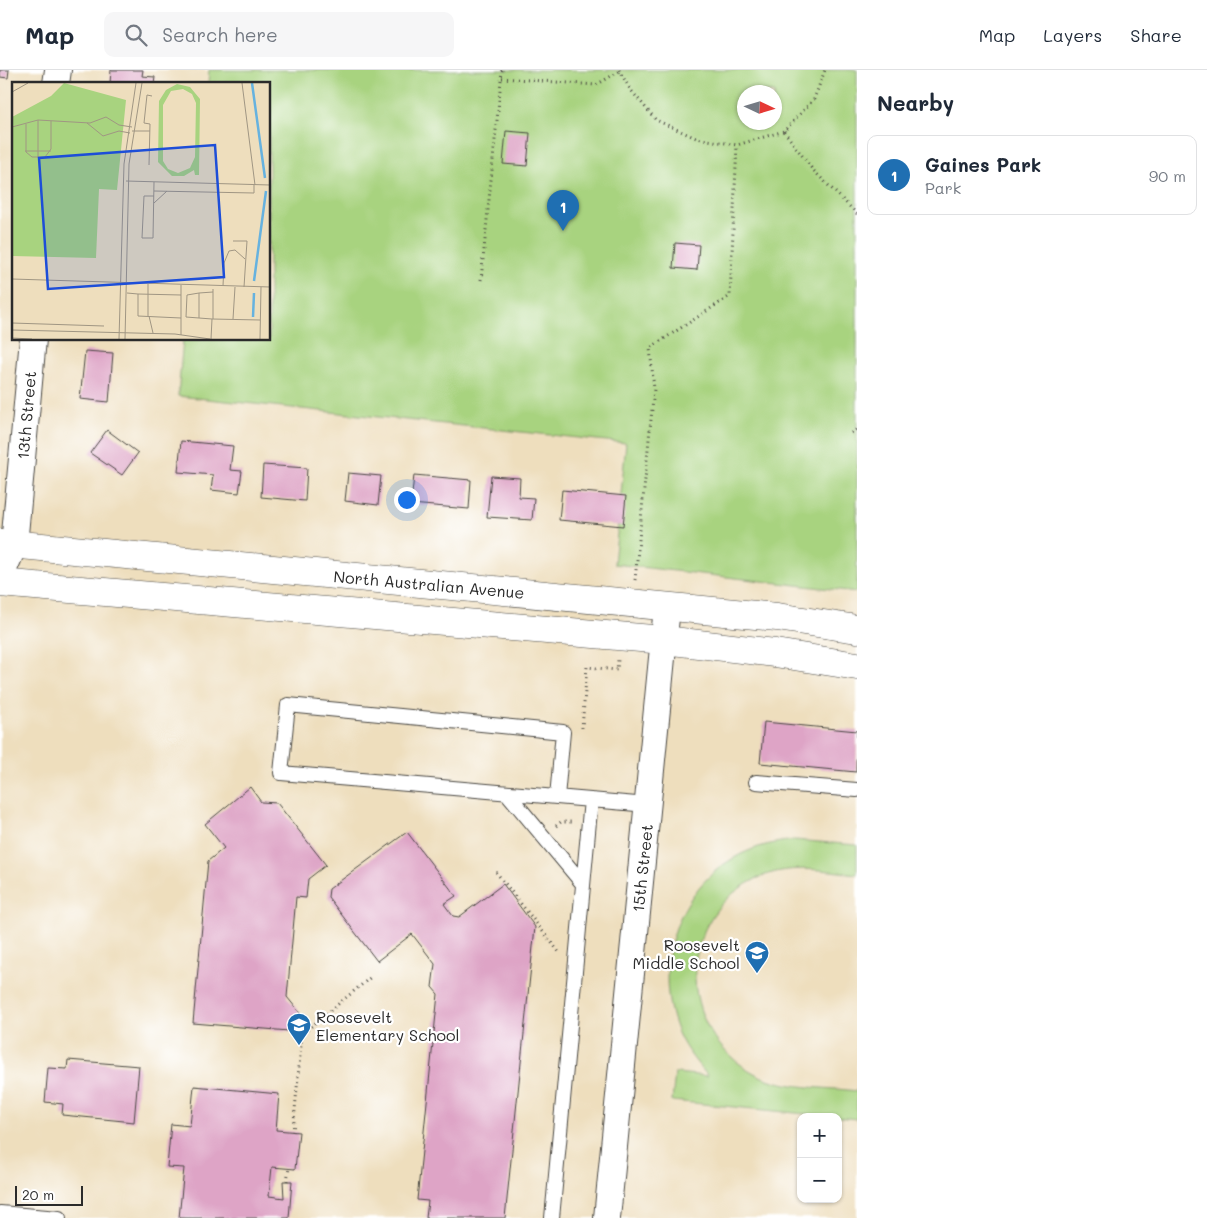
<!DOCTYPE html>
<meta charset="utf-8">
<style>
:root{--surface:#fff;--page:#f6f6f7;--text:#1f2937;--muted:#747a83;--line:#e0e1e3;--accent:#1f6fb2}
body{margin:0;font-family:Mali,sans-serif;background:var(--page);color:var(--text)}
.controls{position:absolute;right:15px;bottom:15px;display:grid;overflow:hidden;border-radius:10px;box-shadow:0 1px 4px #0004}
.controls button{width:45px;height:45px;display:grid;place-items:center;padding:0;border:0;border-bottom:1px solid var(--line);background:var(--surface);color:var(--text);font:25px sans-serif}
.compass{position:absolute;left:737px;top:15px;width:45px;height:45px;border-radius:50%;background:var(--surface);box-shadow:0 1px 4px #0004;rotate:94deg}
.scale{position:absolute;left:15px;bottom:12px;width:68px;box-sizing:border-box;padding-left:5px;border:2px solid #2b2b2b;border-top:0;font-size:14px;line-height:18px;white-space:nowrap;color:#2b2b2b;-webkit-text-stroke:4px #fff;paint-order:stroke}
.you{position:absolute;left:406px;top:429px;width:18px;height:18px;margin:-12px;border:4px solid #fff;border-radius:50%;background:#1a73e8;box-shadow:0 0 0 8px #1a73e833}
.badge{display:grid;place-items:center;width:32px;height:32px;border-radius:50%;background:var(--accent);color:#fff;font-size:16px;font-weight:700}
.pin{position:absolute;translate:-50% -41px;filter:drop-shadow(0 1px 2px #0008)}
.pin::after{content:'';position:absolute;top:26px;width:18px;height:15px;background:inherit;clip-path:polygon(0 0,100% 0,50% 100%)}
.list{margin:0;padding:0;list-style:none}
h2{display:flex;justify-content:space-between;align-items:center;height:65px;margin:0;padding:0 20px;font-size:21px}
h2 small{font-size:16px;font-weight:400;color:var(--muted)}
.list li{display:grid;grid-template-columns:32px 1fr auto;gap:15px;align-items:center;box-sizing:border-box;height:80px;margin:0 10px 10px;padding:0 10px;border:1px solid var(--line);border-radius:10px}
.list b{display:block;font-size:19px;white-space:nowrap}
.list p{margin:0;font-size:16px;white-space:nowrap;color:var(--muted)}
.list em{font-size:16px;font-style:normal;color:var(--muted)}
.icon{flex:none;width:28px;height:28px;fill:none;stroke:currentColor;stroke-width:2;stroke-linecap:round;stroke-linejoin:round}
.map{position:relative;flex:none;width:857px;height:1148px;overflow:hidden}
header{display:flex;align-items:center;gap:30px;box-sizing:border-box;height:70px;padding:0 25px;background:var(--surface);border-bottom:1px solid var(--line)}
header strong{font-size:24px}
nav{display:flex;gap:28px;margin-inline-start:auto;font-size:18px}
.search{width:350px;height:45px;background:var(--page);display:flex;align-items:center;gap:12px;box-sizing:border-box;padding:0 18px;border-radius:10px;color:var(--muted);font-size:19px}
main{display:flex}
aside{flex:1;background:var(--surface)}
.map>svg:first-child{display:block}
.green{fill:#a8d37f;stroke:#6a7f55;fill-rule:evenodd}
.building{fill:#dea4c6}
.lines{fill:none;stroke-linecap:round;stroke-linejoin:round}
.service-casing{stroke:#484641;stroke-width:16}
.minor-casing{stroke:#484641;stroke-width:28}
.secondary-casing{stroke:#484641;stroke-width:29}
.path{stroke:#484641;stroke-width:3;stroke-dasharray:1 4;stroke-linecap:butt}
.service{stroke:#fff;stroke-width:14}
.minor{stroke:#fff;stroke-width:26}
.secondary{stroke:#fff;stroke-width:28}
.labels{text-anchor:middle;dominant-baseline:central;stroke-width:4.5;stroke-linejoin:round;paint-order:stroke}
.street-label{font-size:16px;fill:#2b2b2b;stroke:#fff}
.poi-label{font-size:16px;fill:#2b2b2b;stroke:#fff;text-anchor:end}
.inset-river{fill:none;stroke:#66b2df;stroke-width:2.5}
.inset-road{fill:none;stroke:#a09683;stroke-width:1}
.view{fill:#1d4ed8;fill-opacity:0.15;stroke:#1d4ed8;stroke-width:2.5}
.inset-edge{fill:none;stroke:#2b2b2b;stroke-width:2.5}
</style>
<header>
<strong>Map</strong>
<div class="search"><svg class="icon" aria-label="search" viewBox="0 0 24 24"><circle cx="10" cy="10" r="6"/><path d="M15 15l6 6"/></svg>Search here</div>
<nav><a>Map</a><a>Layers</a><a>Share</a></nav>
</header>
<main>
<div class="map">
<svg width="857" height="1148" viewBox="0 0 857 1148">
<rect width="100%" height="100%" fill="#fff"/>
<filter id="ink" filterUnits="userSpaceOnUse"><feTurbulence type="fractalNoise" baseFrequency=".02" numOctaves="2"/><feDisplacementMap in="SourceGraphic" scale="10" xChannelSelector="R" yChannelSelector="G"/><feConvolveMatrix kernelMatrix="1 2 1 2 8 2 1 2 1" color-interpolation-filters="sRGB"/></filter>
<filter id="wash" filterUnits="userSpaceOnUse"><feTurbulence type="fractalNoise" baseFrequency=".0096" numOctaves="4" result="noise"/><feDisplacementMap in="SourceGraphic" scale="20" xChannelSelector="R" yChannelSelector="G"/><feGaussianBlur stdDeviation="1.12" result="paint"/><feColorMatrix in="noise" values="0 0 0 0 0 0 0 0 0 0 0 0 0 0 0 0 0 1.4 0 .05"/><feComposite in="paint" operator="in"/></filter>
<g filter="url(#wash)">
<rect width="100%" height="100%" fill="#eedebd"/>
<path class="green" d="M209,0H857V522L614,494L626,373L178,326L183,269H269V14H208ZM744,22H774V52H744Z
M794,770L857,775V804C826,801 793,794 763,806C674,841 673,961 756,1004C784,1019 826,1017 857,1021V1049L672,1031L675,1003L708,1006C694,990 681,974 675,955C651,886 683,805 753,779C766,774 780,772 794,770Z"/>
<g id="blocks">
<path class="building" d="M0,0H9L8,8L0,7Z
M111,0H143L142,6L155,7L154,14H110Z
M506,61L530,63L527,96L503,94Z
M675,173L699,175L697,200L673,198Z
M85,281L113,283L109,332L80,329Z
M107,360L138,383L122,405L90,383Z
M181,371L233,376L230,400L242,401L239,423L211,420L213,405L178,402Z
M263,395L307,398L305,431L261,427Z
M348,403L381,406L378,435L345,431Z
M414,405L471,410L469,439L411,434Z
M491,406L520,408L519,427L534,428L532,450L487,447Z
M562,420L626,426L623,456L559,450Z
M764,652L857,661L856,702L760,693Z
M250,717L261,732L277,733L326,795L308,809L306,828L296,827L287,927L300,943L299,954L289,961L193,953L208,791L224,778L205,754Z
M407,762L456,826L444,834L453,846L459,847L503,814L535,857L505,1148H426L428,1131L417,1130L438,924L432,917L435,894L412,864L377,891L328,827L329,819Z
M68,990L139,996L134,1052L62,1045L63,1034L45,1032L48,998L67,999Z
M194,1016L279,1024L276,1060L299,1062L295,1099L272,1097L269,1126L284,1128L283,1111H292L289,1148H179L184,1098L167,1097L171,1054L190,1056Z"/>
</g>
</g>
<g filter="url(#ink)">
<use href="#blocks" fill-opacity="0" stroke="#484641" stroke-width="1"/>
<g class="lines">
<defs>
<path id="service" d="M756,712L857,720
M507,723L583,814
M557,727L563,662L288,635L281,703L648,735
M0,1143L59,1148
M552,1148L591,730"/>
<path id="minor" d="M56,14L58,0
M0,508L14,475L33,269
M607,1148L667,537"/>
<path id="secondary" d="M0,473L777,547L857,559
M0,513L664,570L775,583L857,596"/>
</defs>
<use href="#service" class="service-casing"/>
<use href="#minor" class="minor-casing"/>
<use href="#secondary" class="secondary-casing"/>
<path class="path" d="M619,0L630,19L656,50L696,68L737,75L784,61L814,29L825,0
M502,8L596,15L620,1
M784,61L812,99L857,144
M481,210L502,0
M851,363L857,359
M635,510L654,319L650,278L730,226L737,75
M582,658L587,597L617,600L618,590
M556,756L561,752H571
M496,802L559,882
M293,1062L302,964L371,907
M287,1111L289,1098"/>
<use href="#service" class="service"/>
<use href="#minor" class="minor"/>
<use href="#secondary" class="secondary"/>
</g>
</g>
<defs>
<symbol id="school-pin" viewBox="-11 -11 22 30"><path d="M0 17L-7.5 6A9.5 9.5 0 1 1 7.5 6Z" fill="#1f6fb2" stroke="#fff"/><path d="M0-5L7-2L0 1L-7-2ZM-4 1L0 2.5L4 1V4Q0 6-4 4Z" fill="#fff"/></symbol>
</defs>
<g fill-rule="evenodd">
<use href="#school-pin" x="743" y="869" width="28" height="38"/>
<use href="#school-pin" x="285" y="941" width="28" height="38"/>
</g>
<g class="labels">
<g class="street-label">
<text transform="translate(26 345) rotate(-85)">13th Street</text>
<text transform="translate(429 514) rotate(5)">North Australian Avenue</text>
<text transform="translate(642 798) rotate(-84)">15th Street</text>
</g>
<g class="poi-label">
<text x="740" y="874">Roosevelt<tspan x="740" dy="18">Middle School</tspan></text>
<text x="316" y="946" text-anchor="start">Roosevelt<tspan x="316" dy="18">Elementary School</tspan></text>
</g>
</g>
<g transform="translate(12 12)">
<rect width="258" height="258" fill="#eedebd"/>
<path d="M52,1L114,18L105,108L87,107L84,176L0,174V35L39,14ZM165,2L178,5L188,17L187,93H183L182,88L172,94H160L146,80L147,19L154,8ZM171,7L180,12L184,21L183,75L178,86L166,91L156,87L151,79V23L159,9Z" fill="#a8d37f" fill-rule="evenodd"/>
<path class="inset-river" d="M240,1L253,96M242,199L254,109M241,235L242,211"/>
<path class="inset-road" d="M230,1L243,103M0,10L16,1M75,41L91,54L107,49L118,51M14,42V70L20,75H33L39,67V39M0,45L26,38L78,41L94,35L107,43L120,45M120,49H138M13,69H39M26,75V38M137,83L138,42L132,41L135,13L140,14M114,99L258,103M142,109L242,111V103M142,114H132L130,156H141L142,100M142,121L155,109M221,159H235L232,205M0,197L258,205M169,203V253M211,204L212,181L217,169L223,168L233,177M115,211L126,212V234L169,236M187,211L175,213L174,235L200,237M126,212L169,213M136,234V202M137,234L141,251M187,236V211L201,210M201,237V207M221,237L223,205M0,241L92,244M0,248L163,252L198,257M0,256L20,257M107,257L112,82L124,1M113,257L117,82L130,1M199,257L200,237L248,238M248,257L249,205"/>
<path class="view" d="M203,63L212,195L36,207L27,76Z"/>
<rect width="258" height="258" class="inset-edge"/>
</g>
</svg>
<div class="controls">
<button>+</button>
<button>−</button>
</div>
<svg class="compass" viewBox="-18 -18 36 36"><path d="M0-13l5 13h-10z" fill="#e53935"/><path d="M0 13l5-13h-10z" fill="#747a83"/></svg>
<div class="scale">20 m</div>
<div class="you"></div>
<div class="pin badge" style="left:563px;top:161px">1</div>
</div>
<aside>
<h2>Nearby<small></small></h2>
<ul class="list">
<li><span class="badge">1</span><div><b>Gaines Park</b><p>Park</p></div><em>90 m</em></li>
</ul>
</aside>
</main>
